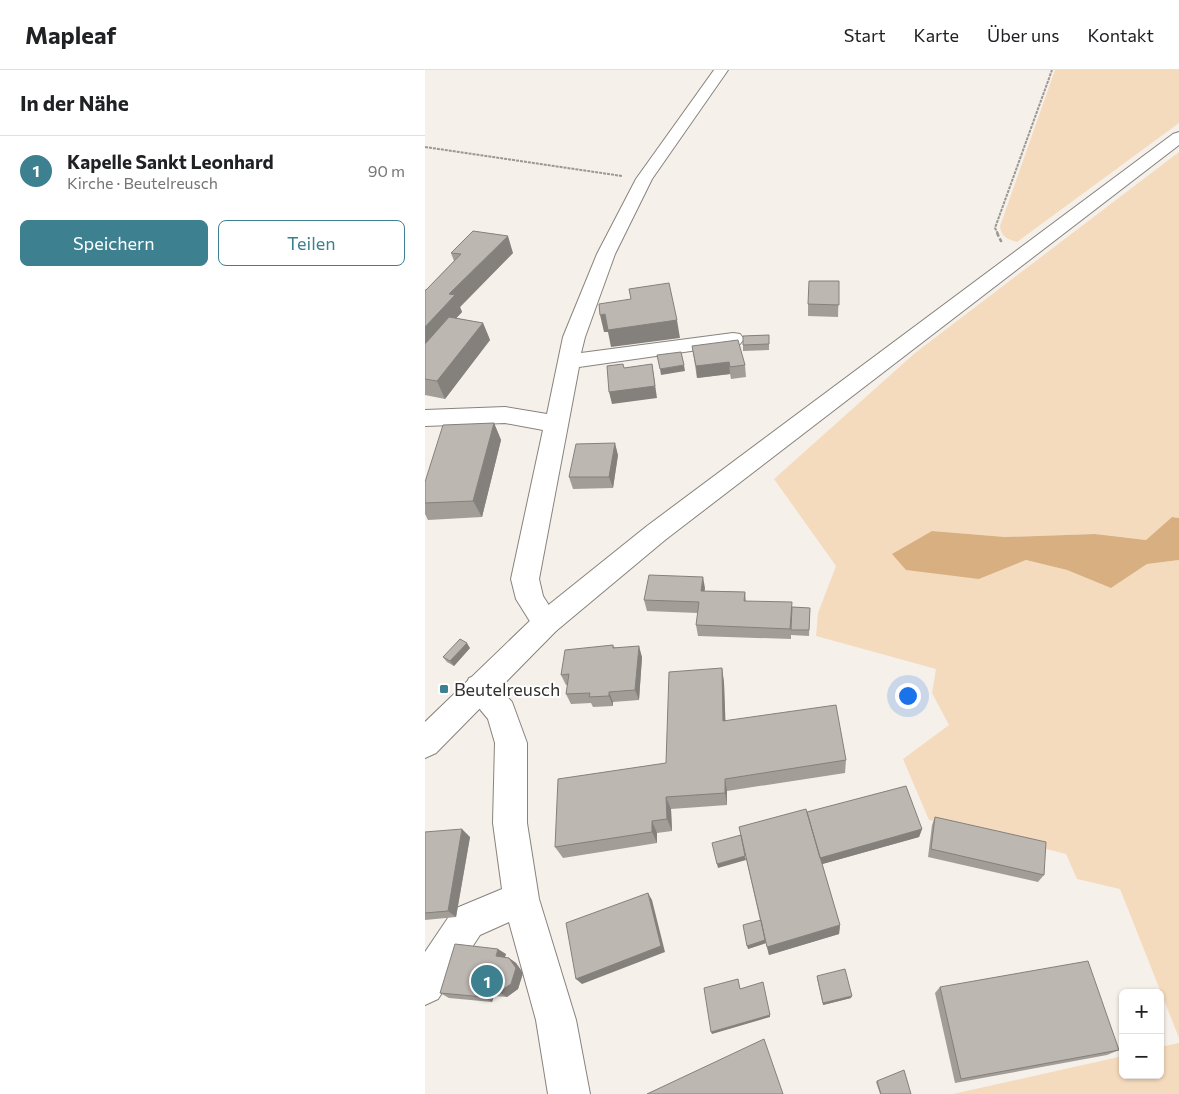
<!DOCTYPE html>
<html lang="de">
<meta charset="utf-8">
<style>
:root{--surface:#fff;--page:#f2f2f2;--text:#202124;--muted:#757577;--line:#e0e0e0;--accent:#3d8090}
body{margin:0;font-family:Commissioner,sans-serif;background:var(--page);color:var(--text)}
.controls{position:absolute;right:15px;bottom:15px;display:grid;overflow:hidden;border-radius:8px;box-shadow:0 1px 4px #0004}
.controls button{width:45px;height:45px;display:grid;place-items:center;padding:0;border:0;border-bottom:1px solid var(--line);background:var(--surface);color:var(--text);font:25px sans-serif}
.you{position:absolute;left:482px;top:625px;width:18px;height:18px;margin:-12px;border:4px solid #fff;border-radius:50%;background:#1a73e8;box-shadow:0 0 0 8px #1a73e833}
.badge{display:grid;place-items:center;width:32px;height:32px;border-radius:50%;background:var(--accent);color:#fff;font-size:16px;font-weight:700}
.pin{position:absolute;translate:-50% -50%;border:2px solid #fff;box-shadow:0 1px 5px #0006}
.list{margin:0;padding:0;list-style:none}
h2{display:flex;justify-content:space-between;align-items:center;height:65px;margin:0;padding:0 20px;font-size:21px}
h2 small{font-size:16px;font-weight:400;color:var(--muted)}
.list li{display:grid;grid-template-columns:32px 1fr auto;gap:15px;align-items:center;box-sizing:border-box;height:70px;padding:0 20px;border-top:1px solid var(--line)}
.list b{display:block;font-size:19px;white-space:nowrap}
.list p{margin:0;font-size:16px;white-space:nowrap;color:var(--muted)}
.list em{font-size:16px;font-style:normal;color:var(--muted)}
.actions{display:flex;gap:10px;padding:15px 20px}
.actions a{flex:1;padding:11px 0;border:1px solid var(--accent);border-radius:8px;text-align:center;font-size:18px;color:var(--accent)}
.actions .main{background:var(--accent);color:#fff}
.map{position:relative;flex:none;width:754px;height:1024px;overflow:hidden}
header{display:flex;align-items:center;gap:30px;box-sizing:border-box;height:70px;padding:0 25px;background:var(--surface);border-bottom:1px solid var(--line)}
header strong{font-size:24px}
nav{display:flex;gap:28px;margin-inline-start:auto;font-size:18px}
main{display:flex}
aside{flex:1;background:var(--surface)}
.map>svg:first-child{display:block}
.green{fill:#f5dbbd}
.forest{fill:#d7af80}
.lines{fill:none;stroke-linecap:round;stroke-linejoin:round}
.minor-casing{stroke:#88837d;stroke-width:2}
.major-casing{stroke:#88837d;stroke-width:2}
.path-far1{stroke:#9b9793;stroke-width:2;stroke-dasharray:3 1;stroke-linecap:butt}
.path{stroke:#9b9793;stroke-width:2.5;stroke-dasharray:4 2;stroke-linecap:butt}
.minor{fill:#fff;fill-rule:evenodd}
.major{fill:#fff;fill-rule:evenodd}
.wall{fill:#a39d98}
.shaded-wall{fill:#84807c}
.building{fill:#bdb7b1;stroke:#84807c}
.poi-dot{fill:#3d8090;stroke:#fff;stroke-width:2}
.labels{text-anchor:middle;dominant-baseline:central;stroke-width:4;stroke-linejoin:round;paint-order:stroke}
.poi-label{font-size:18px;fill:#343230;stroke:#fff;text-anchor:start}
</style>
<header>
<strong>Mapleaf</strong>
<nav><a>Start</a><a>Karte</a><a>Über uns</a><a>Kontakt</a></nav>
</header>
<main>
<aside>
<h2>In der Nähe<small></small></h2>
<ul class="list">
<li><span class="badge">1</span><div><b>Kapelle Sankt Leonhard</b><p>Kirche · Beutelreusch</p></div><em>90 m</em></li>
</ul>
<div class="actions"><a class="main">Speichern</a><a>Teilen</a></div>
</aside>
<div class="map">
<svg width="754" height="1024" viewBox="0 0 754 1024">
<rect width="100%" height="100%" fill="#f6f0ea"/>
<path class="green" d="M630,0H754V53L592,172C582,169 576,167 575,156Z
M754,82V448L747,447L721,470L670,464L580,467L507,461L554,509L601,490L642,500L686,518L722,494L754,490V968L695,819L652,809L641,784L504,750L478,689L524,655L507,623L511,599L391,566L393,543L411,496L349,409L490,283Z
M754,973V1024H528L698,986V1005H735V977Z"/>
<path class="forest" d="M747,447L754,448V490L722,494L686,518L642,500L601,490L554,509L481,500L467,484L507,461L580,467L670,464L721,470Z"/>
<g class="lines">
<defs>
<path id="minor" d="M289,0H303L227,109L190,184L160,267L156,283L308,263L315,264L319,269L315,274L154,297L114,509L118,526L135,553L131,561L121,565L111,561L91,529L86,509L118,360L80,353L0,356V340L80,337L122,344L138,267L172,184L211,109Z
M55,604L66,608L87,632L102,673V753L114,829L151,950L165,1024H123L111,950L84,852L55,865L13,929L0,935V882L29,839L77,819L68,753L70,673L63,649L44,626L40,617L44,608Z"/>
<path id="major" d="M754,62V75L240,470L131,561L11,683L0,688V652L111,545L222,456L748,64Z"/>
</defs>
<use href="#minor" class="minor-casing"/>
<use href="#major" class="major-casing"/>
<path class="path-far1" d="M0,77L197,106
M573,164L570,158L627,0"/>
<path class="path" d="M572,163L577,173"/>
<use href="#minor" class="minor"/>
<use href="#major" class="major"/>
</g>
<path class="wall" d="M26,183H88L35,237L37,242L31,248L58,253L65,270L20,329L0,325V220H1L29,191Z
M414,211L413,247L383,246V234Z
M344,265V280L318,281V266Z
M267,276L320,295L321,307L306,309L305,304L272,308Z
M69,353L76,370L57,447L3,450L0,444V412Z
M193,385L188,418L148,419L144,407Z
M280,518L279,521L320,522L321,531L367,537L385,538L384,566L366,565V563V569L273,566L271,555L273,543L222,541L219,530Z
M188,575L189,577L217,587L214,630L188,632V636L168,637L166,633L146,634L141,624L143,615H141L136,605Z
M45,578L29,596L22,592L18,587Z
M297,598L299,613L300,651L421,690L420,703L302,721V735L246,739L247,761L232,763V773L138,788L130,777L241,693Z
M382,742L497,759L494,767L397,794L415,855L414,864L344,885L341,873L323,879L335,850L314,757Z
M510,747L619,805L613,812L503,787L507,755Z
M0,762L45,767L31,847L0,850Z
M81,884L80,887L84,888L91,893L98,903L93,919L82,927L69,926L67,932L24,928L15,923Z
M392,906L426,928L398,935L392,908Z
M515,917L694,980L682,985L530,1013L510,923Z
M452,1011L486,1024H455L451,1012Z"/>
<path class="shaded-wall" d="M83,166L88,183L35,237L37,242L0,282V257L24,224Z
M180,244L252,250L255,268L186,277L183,262H179L175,245Z
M58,253L65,270L20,329L12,311Z
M304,292L305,304L272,308L271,296Z
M227,294L232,328L187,334L184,322Z
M259,295L260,301L236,305L235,299Z
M69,353L76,370L57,447L48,431Z
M190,373L193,385L188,418L184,407Z
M278,507L280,518L278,532L276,521Z
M42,573L45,578L29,596L25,591Z
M214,576L217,587L214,630L210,620Z
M297,598L299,613L301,665L298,651Z
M184,622L188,632V636L184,626Z
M300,709L302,721V735L300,723Z
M241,727L246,739L247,761L242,749Z
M227,751L232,763V773L227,762Z
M37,759L45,767L31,847L23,841Z
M497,759L494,767L394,795V788Z
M320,786L321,790L293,798L292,794Z
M223,823L227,830L240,882L157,914L151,909Z
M415,855L414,864L344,885L342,877Z
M340,870L341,873L323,879L322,876Z
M73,879L81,884L78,892L71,886Z
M84,888L91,893L98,903L93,919L82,927L74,922Z
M61,921L69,926L67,932L59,927Z
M427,926L426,928L398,935V933Z
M345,945V947L287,964L286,962Z"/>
<path class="building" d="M48,161L83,166L24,224L30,225L0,257V220H1L36,184L26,183Z
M384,211H414V235L383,234Z
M244,213L252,250L183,260L180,244L175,245L174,234L206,229L204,219Z
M24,247L58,253L12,311L0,309V274Z
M344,265V274L318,275V266Z
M313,270L320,295L305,297L304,292L271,296L267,276Z
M256,282L259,295L235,299L232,285Z
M198,294L199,298L227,294L230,316L184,322L182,296Z
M69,353L48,431L0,433V412L18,355Z
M190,373L184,407H144L151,374Z
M224,505L278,507L276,521L320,522L319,531L367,532L365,559L271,555L274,532L219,530Z
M367,537L385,538L384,560H366Z
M35,569L42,573L25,591L18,587Z
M188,575V578L214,576L210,620L184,622V626L164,627L165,623L141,624L144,604L136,605L140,580Z
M297,598L298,651L411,635L421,690L300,709V723L241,727L242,749L227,751V762L130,777L133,709L241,693L244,602Z
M481,716L497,759L395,788L382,742Z
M381,739L415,855L342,877L314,757Z
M510,747L621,772L619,805L506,779Z
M37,759L23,841L0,843V762Z
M316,765L320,786L292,794L287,773Z
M223,823L236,876L151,909L141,853Z
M336,850L340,870L322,876L318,855Z
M30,874L73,879L71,886L84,888L91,898L86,914L74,922L61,921L59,927L15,923Z
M663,891L694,980L536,1009L515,917Z
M420,899L427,926L398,933L392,906Z
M313,909L315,919L338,912L345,945L286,962L279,918Z
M339,969L358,1024H222Z
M479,1000L486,1024H456L452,1011Z"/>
<rect class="poi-dot" x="14" y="614" width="10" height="10" rx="2.5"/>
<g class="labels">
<g class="poi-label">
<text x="29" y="619">Beutelreusch</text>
</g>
</g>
</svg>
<div class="controls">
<button>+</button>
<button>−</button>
</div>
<div class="you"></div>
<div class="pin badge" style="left:62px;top:911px">1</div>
</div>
</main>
